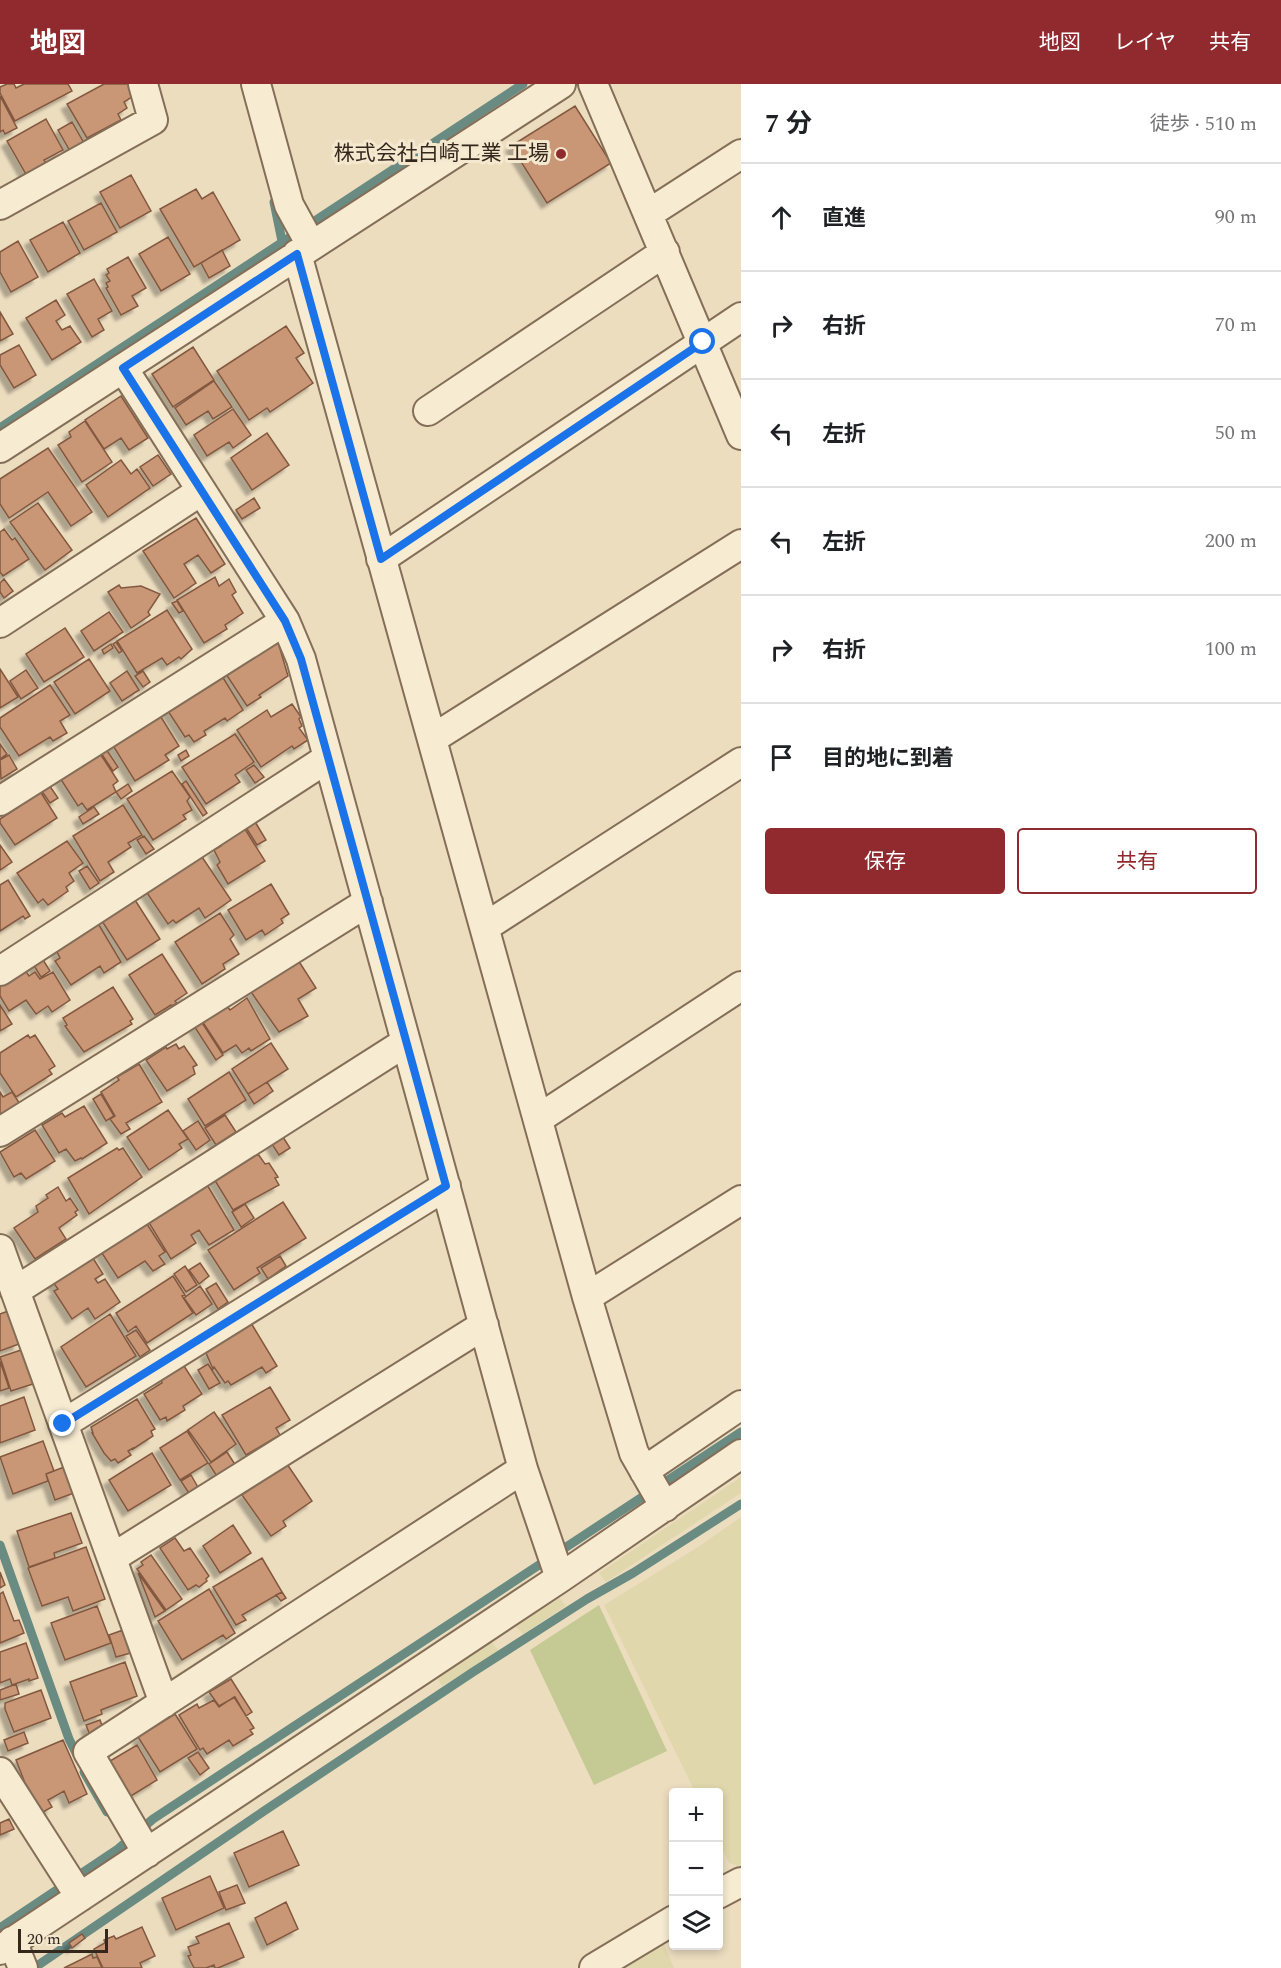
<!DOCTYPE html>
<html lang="ja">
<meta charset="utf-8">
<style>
:root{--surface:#fff;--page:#f6f6f6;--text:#202124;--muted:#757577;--line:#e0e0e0;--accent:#912a2e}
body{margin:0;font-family:Spectral,"Noto Sans JP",serif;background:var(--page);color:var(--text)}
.controls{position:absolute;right:18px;bottom:18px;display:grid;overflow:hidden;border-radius:6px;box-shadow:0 3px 9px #0003}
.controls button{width:54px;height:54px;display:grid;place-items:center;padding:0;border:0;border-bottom:2px solid var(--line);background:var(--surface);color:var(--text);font:30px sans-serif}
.scale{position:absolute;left:18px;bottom:15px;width:90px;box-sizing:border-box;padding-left:6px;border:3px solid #34271c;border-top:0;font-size:16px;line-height:21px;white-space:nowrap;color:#34271c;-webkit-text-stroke:4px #f4e8cf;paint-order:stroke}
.stop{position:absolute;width:18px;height:18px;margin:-14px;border:4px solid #1a73e8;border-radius:50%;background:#fff}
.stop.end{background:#1a73e8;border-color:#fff;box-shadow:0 2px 6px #0008}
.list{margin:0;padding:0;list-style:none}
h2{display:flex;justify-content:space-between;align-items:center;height:78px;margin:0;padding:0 24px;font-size:26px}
h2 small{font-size:20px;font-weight:400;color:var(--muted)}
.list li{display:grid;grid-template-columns:39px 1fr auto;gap:18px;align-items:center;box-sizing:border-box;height:108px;padding:0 24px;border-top:2px solid var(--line)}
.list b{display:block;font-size:22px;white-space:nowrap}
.list em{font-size:20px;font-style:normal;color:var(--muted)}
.actions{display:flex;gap:12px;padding:18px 24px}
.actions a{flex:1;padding:14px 0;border:2px solid var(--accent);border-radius:6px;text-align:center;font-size:21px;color:var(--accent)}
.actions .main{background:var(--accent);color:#fff}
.icon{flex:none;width:33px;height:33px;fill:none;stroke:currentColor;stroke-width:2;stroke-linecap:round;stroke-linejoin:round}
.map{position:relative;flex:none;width:741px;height:1884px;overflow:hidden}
header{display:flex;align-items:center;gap:36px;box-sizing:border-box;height:84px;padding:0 30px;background:var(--accent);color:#fff}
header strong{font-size:28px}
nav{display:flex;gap:33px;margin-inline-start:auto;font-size:21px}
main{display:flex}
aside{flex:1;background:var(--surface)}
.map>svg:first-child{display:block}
.farmland{fill:#e1d7ad}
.green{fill:#c5c994}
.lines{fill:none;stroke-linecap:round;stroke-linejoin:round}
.stream{stroke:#6a8b82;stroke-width:9}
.building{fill:#c99676;stroke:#83583f;stroke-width:1.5;filter:url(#shadow)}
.minor-casing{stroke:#846e58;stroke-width:32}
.minor{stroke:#f7ebd2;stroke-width:28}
.route{stroke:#1a73e8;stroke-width:8}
.poi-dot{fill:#912a2e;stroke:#f4e8cf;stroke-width:2}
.labels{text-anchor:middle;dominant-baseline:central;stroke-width:6;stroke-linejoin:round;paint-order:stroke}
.poi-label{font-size:21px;fill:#34271c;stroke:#f4e8cf;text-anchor:end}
</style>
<header>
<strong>地図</strong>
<nav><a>地図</a><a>レイヤ</a><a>共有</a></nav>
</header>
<main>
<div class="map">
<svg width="741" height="1884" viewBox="0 0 741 1884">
<defs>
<filter id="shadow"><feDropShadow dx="-5.5" dy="5.5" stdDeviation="1.5" flood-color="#0004"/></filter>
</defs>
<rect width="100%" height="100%" fill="#ecddbf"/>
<path class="farmland" d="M741,1393V1409L606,1498L599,1489Z
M741,1433V1783L729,1779L719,1757L718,1708H695L604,1521L698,1463Z
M558,1512L566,1522L523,1550L515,1542Z
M491,1557L499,1567L442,1602L436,1592Z
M663,1858L674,1884H619Z"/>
<path class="green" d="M599,1521L667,1667L594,1701L530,1566Z"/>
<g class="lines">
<path class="stream" d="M274,118L282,157
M0,344L523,0
M0,1461L69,1655L79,1675
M84,1688L107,1728
M0,1844L118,1765L153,1735L741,1348
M34,1884L264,1727L473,1588L587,1515L633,1489L741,1420"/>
</g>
<path class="building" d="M7,0H14L16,4L24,0H68L72,7L15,37L0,9V3Z
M104,0H128L132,13L124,18L127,24L118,30L121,36L87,54L67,20Z
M0,12L17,44L5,50L3,46L0,48Z
M575,22L611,79L547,119L511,62Z
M46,35L63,66L44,76L47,81L27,92L7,57Z
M72,38L84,59L70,67L58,46Z
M131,91L151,127L120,144L100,108Z
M196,105L202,115L213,108L240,156L194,183L160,125Z
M101,119L117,148L84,166L68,137Z
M63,138L80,169L48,188L30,156Z
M168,153L190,190L161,207L139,170Z
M18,157L38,193L11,208L0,188V168Z
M222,166L230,182L209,194L201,179Z
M128,173L146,204L132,212L138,222L121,231L106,204L108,203L106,199L110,197L106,191L109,189L107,185Z
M94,195L112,227L98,235L104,246L92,253L67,210Z
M56,216L65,231L56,237L62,246L70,242L81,258L52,276L26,234Z
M0,228L13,250L0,257Z
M286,242L304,269L296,274L313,299L270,328L267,324L249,336L217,287Z
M19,261L36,291L14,304L0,281V271Z
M193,263L214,296L173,323L152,290Z
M214,297L232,323L213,335L208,327L186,341L175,324Z
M121,312L148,354L129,366L121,354L104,365L85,336Z
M233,325L251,351L233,364L229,358L207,372L194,351Z
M85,337L112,378L82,398L58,361L71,353L69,348Z
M267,349L289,381L252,406L231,374Z
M48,364L92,428L71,442L48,408L9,434L0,420V395Z
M158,371L171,390L153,402L140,383Z
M121,376L131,390L137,385L150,404L108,433L86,401Z
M254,414L260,424L242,435L236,426Z
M38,419L72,466L45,486L10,438Z
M196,434L225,480L211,489L198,471L184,480L196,499L174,514L143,467Z
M4,445L12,456L15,454L29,475L3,492L0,488V448Z
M215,493L219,502L229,495L236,508L232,511L243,529L225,541L227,545L204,559L177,516Z
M4,495L13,507L4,514L0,508V499Z
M119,501L121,504L141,502L160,510L148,528L150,531L131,544L108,508Z
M177,517L183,527L179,529L172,519Z
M167,526L192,565L181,575L179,573L167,581L162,574L137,589L117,557Z
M109,528L123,548L94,567L81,547Z
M65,544L84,573L44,598L26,570Z
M116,558L122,567L119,569L113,560Z
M278,558L288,592L259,611L261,613L247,622L224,587Z
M111,560L113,564L104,570L102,566Z
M89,575L110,607L75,630L54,598Z
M0,585L18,613L0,624Z
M26,586L38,604L21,615L10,597Z
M127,587L139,606L122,617L110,599Z
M143,587L150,598L143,603L135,592Z
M222,592L243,626L227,637L225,634L204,647L206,651L194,658L189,651L185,653L166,624Z
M50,601L70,631L60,637L67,649L53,657L50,653L19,672L0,643V634Z
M292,620L301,633L299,635L302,642L299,644L308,656L294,665L292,662L261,683L237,646L267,626L271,633Z
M161,633L179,662L165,671L169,676L135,697L112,660L152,634L154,637Z
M235,650L254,678L235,691L240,698L206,720L182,683Z
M0,660L7,670L0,675Z
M106,665L118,683L113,687L101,669Z
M186,666L189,672L181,677L178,671Z
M99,668L118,697L113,701L116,708L87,726L82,719L78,722L60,694Z
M9,671L17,685L1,695L0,676Z
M254,681L264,693L255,699L246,686Z
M172,687L190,713L187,717L192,726L183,731L186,735L153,756L127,715Z
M186,697L207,729L203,732L182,700Z
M47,698L58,714L50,719L39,703Z
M128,700L132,707L121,715L116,708Z
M38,704L57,734L15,761L0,739V735L17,724L14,719Z
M123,721L142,751L128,759L131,763L108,778L114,788L100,797L73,752Z
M94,723L99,730L83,740L79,733Z
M254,736L266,756L257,761L245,742Z
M243,742L265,777L228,800L217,781L220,778L214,766L221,762L219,757Z
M144,752L154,765L146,770L137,756Z
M67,757L83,779L69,789L74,797L66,803L68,807L48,821L43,815L38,819L17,789Z
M0,761L12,778L0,786Z
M198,767L231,816L205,834L199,824L176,839L173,836L168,840L145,806Z
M87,782L99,799L90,805L79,787Z
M8,796L30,832L25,835L23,832L0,847V801Z
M271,800L289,830L281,835L283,839L265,851L262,846L246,856L228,826Z
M135,816L160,855L127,876L102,837Z
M220,829L234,851L230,855L239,870L223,880L225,885L202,900L175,858Z
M96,836L121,878L104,889L100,882L71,901L55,877L60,874L56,866Z
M162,870L187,909L175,917L177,919L172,922L171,921L155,931L129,891Z
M40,871L50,887L41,893L31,877Z
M298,876L316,904L298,915L308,932L279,948L251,908Z
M25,886L29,892L35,888L40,895L53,888L70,916L52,928L48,922L36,930L26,916L9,927L0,912V898Z
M113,903L133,935L130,937L132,940L84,968L65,942L67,941L63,934Z
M247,914L270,955L251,967L249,964L242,969L236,961L223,969L202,937L227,922L230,926Z
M0,921L12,940L0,947Z
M201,937L223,971L216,976L194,942Z
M28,951L30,954L35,951L55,982L49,986L52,990L16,1013L0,989V969Z
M271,959L288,985L248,1010L232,985Z
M176,960L179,965L184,962L197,981L193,983L195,990L167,1007L146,976L166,963L167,965Z
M139,980L162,1018L126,1039L130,1045L121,1050L110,1035L115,1032L101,1008L119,996L117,993Z
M229,988L246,1016L205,1042L188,1015Z
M267,998L273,1007L254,1020L248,1010Z
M0,1008L3,1013L12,1008L20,1020L0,1033Z
M101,1010L114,1032L106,1037L93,1015Z
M84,1022L107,1059L82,1075L81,1074L75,1077L66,1065L59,1069L42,1041L62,1029L65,1033Z
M168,1026L188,1055L179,1060L182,1064L149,1086L127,1053Z
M225,1031L236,1048L216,1061L205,1044Z
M198,1037L210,1056L196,1066L183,1047Z
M35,1046L55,1077L26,1095L21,1089L14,1093L0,1068Z
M281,1050L290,1064L279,1071L270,1057Z
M117,1064L119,1066L123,1064L142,1093L89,1130L68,1094Z
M258,1070L265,1080L269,1079L278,1093L275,1094L279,1101L233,1126L214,1095L249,1073L250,1075Z
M206,1099L234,1146L209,1161L199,1146L191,1151L196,1159L171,1175L148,1137Z
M58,1103L66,1117L70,1114L78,1126L75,1128L77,1131L59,1144L66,1155L35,1175L14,1144L38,1128L36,1122L48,1114L46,1111Z
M283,1118L306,1154L257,1184L260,1189L234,1206L208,1166Z
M245,1120L254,1134L241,1143L232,1128Z
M145,1137L165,1168L159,1172L165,1180L153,1187L145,1177L118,1194L100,1166Z
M91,1171L103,1190L95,1195L98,1199L105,1195L120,1218L95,1235L88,1224L72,1235L54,1207L58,1205L52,1197Z
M280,1172L286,1182L268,1195L261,1184Z
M200,1179L209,1192L199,1200L189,1186Z
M185,1182L197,1201L186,1208L174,1190Z
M173,1192L185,1211L182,1212L193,1229L147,1259L136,1242L128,1248L116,1229Z
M216,1199L228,1218L218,1225L206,1205Z
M200,1202L212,1220L196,1231L184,1214Z
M8,1227L19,1260L0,1267V1230Z
M110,1230L136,1272L86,1303L61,1263Z
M251,1239L277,1282L266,1289L262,1283L231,1301L228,1297L225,1299L214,1283L213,1285L206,1269Z
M136,1246L150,1266L140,1273L126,1252Z
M21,1266L33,1300L11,1307L0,1273Z
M0,1277L9,1304L0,1307Z
M208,1280L220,1299L209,1305L198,1286Z
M184,1282L202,1310L183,1322L185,1326L167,1337L166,1333L160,1336L144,1310L162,1299L161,1295Z
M270,1303L290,1336L276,1344L280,1351L246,1371L222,1331Z
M24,1313L35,1346L0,1359V1322Z
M137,1315L155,1345L151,1347L153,1352L133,1365V1364L128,1367L131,1371L118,1379L115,1375L111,1377L104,1369L92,1349H93L91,1343Z
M214,1328L236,1360L211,1378L188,1346Z
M187,1347L208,1379L180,1396L160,1364Z
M43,1357L54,1387L46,1390L48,1397L13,1410L0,1373Z
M227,1368L236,1382L218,1394L209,1380Z
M152,1369L171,1401L128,1427L109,1396Z
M287,1380L312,1417L283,1437L286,1442L271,1452L242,1411Z
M64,1383L74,1409L55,1416L46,1390Z
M191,1391L199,1405L190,1411L181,1397Z
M71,1429L82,1459L54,1469L55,1474L29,1483L17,1447Z
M233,1441L251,1469L220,1489L203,1462Z
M175,1454L184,1467L190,1464L209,1492L206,1495L207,1497L199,1503L196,1501L188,1506L160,1464Z
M86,1463L105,1515L73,1527L68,1513L42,1522L28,1484Z
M151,1471L182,1515L166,1526L137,1485L143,1481L141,1478Z
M262,1474L282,1508L242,1531L246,1536L236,1541L213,1503Z
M0,1488L5,1501L0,1504Z
M138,1489L165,1527L155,1533Z
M209,1505L235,1549L226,1555L223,1551L182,1576L158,1537Z
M3,1508L14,1537L19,1536L24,1549L0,1559V1510Z
M282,1508L286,1514L281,1517L276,1511Z
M97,1522L111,1559L65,1576L51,1539Z
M123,1546L131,1569L116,1573L109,1551Z
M26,1559L38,1594L29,1597V1595L12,1601L10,1595L0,1599V1568Z
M125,1578L137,1612L101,1626L102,1630L84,1637L70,1598Z
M231,1595L252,1628L246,1632L235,1613L219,1622L209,1608Z
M16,1600L19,1610L0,1616V1606Z
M41,1606L51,1634L14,1648L5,1625V1619Z
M234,1613L254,1644L250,1646L253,1650L233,1662L229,1656L207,1670L203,1664L200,1666L179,1631L197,1620L199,1624L214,1616L219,1623Z
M175,1630L197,1665L160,1688L138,1653Z
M100,1636L105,1649L91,1654L86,1641Z
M24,1648L28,1659L8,1667L4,1656Z
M63,1656L87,1710L69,1719L64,1707L48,1716L52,1723L43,1728L25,1699L16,1676Z
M137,1661L157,1696L126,1715L105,1680Z
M198,1668L209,1684L200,1691L188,1674Z
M9,1735L14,1745L0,1751V1739Z
M283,1747L299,1781L249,1803L234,1769Z
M210,1792L224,1824L176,1846L162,1814Z
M237,1801L245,1819L226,1826L219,1808Z
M286,1818L298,1845L267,1861L255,1834Z
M229,1839L244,1873L218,1884H215L214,1881L206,1884H194L188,1872L191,1871L188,1863L199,1859L196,1853Z
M142,1843L155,1872L140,1879L142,1884H103L94,1865L105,1859L104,1856L114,1852L116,1855Z
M82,1850L85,1854L72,1864L69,1859Z
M92,1870L93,1874L97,1873L102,1884H64Z"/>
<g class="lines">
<defs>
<path id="minor" d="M256,0L289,121L311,161
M593,0L741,351
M0,121L153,36L143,0
M648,130L741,70
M297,170L587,1213L634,1369L665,1423
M123,284L285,537L301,575L523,1385L560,1494
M428,327L665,168
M0,364L561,0
M381,475L741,233
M0,539L201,407
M432,655L741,460
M0,717L285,537
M485,843L741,678
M0,887L328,674
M538,1035L741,902
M0,1048L368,818
M0,1165L164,1619
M15,1207L406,958
M587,1213L741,1116
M63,1340L446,1102
M644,1387L741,1321
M112,1474L484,1241
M0,1688L80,1813
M147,1769L88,1668L523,1385
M718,1810L741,1798
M12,1857L23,1884
M0,1866L560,1494L741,1370
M594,1884L674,1836"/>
</defs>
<use href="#minor" class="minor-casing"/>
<use href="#minor" class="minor"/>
</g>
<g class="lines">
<path class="route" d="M63,1340L446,1102L301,575L285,537L123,284L297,170L381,475L703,258"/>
</g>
<circle class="poi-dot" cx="561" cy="70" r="6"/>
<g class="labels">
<g class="poi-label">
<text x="549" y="70">株式会社白崎工業 工場</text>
</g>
</g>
</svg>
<div class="controls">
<button>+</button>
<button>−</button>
<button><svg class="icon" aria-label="layers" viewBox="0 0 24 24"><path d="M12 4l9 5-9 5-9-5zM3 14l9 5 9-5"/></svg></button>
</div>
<div class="scale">20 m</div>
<div class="stop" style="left:703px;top:258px"></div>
<div class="stop end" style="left:63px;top:1340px"></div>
</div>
<aside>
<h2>7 分<small>徒歩 · 510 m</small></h2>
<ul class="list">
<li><svg class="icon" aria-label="ahead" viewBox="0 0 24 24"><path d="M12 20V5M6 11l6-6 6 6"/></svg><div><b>直進</b></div><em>90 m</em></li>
<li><svg class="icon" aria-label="right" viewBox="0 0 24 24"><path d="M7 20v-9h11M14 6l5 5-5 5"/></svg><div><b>右折</b></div><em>70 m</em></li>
<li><svg class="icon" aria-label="left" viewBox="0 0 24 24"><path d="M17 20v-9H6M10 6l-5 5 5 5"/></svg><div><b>左折</b></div><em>50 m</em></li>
<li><svg class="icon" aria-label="left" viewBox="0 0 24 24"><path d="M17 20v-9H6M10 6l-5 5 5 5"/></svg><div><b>左折</b></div><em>200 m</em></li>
<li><svg class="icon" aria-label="right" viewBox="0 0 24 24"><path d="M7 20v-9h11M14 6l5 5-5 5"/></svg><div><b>右折</b></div><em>100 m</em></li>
<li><svg class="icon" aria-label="arrive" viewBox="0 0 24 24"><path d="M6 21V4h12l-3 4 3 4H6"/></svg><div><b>目的地に到着</b></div></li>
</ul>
<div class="actions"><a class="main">保存</a><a>共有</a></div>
</aside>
</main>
